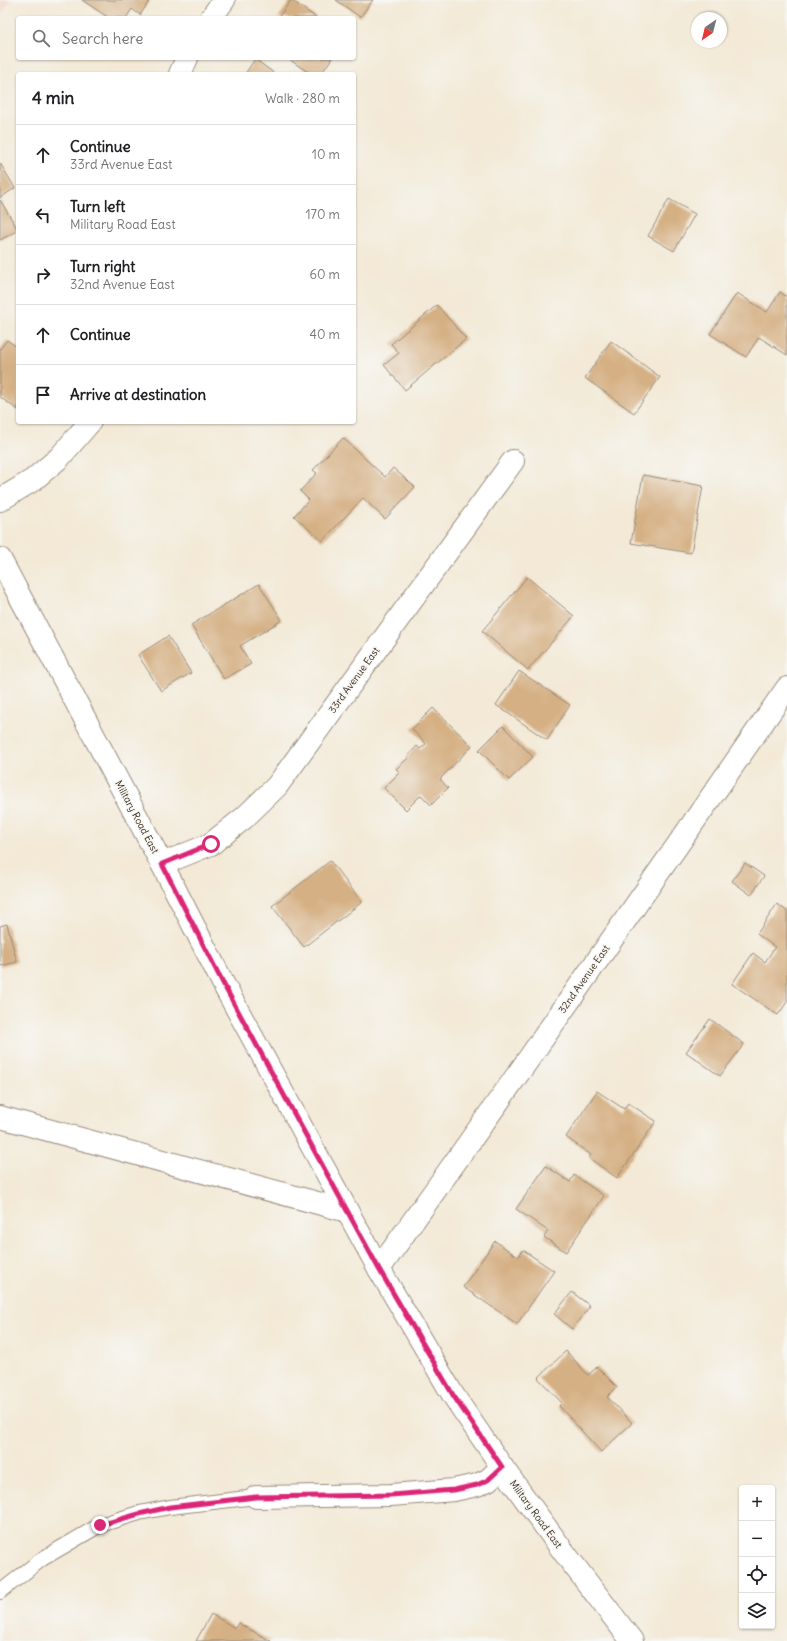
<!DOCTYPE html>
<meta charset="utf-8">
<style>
:root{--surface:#fff;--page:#f6f6f6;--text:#202124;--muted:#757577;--line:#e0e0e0}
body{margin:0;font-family:Delius,sans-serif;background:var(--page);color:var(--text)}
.controls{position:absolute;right:12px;bottom:12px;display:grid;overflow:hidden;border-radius:4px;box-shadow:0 1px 3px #0004}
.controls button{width:36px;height:36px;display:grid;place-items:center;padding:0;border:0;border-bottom:1px solid var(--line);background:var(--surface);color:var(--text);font:20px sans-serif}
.compass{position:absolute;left:691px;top:12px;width:36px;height:36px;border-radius:50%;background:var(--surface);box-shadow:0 1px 3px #0004;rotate:215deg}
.stop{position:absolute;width:12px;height:12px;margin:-9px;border:3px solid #db2777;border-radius:50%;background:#fff}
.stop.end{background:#db2777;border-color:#fff;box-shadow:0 1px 4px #0008}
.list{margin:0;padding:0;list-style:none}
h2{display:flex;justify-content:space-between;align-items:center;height:52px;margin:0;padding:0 16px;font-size:17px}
h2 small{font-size:13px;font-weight:400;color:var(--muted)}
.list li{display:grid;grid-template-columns:26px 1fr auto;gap:12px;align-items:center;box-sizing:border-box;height:60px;padding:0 16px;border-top:1px solid var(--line)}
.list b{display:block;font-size:15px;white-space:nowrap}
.list p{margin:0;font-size:13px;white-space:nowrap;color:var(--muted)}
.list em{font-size:13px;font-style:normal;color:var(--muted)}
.icon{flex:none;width:22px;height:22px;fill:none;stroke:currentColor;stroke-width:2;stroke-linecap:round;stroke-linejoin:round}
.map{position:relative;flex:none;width:787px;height:1641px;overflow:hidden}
.search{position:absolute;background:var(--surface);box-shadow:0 1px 3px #0004;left:16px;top:16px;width:340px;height:44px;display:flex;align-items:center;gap:10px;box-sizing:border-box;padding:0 14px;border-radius:4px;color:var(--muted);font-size:15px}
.panel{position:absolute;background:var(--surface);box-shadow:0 1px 3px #0004;left:16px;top:72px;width:340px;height:352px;border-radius:4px}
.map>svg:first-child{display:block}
.built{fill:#f6d2c5}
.building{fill:#d5b084}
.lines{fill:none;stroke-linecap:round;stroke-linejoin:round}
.service-casing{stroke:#978a7a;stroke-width:16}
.minor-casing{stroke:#978a7a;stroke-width:24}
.tertiary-casing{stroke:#978a7a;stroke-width:24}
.service{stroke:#fff;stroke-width:14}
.minor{stroke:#fff;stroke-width:22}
.tertiary{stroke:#fff;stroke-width:22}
.route{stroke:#db2777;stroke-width:5}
.labels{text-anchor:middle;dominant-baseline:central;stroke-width:3;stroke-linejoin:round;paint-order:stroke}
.street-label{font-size:10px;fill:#3b2a1e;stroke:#f6f6f2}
</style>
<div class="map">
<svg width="787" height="1641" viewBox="0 0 787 1641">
<rect width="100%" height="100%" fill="#f6f6f2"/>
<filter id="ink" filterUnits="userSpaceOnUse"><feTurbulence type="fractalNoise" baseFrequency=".025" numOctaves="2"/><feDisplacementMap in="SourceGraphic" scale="8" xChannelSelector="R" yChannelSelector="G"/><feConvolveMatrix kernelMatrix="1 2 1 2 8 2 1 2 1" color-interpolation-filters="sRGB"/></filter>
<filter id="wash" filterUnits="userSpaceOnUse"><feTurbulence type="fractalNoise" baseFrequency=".012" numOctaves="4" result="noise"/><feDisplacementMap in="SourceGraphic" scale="16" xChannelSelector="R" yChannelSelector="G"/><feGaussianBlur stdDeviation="0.9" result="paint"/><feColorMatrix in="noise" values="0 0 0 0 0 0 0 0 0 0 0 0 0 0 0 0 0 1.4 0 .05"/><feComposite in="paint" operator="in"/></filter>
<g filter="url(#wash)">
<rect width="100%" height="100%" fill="#f3e9d6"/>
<path class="built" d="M0,0H11L0,16Z"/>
<g id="blocks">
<path class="building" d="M82,0H150L140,15L132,9L126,18H109Z
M291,0L317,18H278Z
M336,0H373L360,17Z
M287,58H332L321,74H311Z
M255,59L275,74H245Z
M0,163L15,188L0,198Z
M669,199L695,214L674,251L648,236Z
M0,200L18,230L0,240Z
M780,292L787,297V355L759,337L746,357L710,334L737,293L767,312Z
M437,305L466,339L405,390L384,365L399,353L391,344Z
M7,340L18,348V410L0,397V349Z
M611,341L660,377L634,413L585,378Z
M343,438L385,477L393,468L415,487L385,519L363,498L322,541L294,516L309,500L300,491L317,473L313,470Z
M643,475L703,486L691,553L631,543Z
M527,577L574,616L528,670L482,631Z
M259,584L282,620L240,646L251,664L224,679L191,625Z
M168,636L191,673L161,691L138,655Z
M519,671L570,705L547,740L496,705Z
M433,708L472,746L440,779L448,788L431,805L421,795L406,810L384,788L400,772L396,769L408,758L407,757L417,746L420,749L426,744L412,729Z
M503,726L533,757L509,780L479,750Z
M330,861L362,902L304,947L272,906Z
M745,863L764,876L751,895L732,881Z
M777,904L787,911V1002L778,1015L732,984L753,953L765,962L775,947L757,934Z
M7,924L17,962L0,966V926Z
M710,1019L744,1044L720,1076L686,1052Z
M597,1091L624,1109L628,1103L656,1121L617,1178L589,1158L591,1155L566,1137Z
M546,1166L570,1182L574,1175L604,1196L566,1252L544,1237L548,1231L516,1209Z
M495,1241L518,1257L523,1250L554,1271L517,1324L463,1287Z
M572,1292L590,1306L572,1329L554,1314Z
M566,1351L588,1375L597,1367L617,1387L607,1397L632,1423L601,1452L559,1406L562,1403L538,1378Z
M211,1614L235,1628L238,1623L271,1641H196Z"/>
</g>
</g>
<g filter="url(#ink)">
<use href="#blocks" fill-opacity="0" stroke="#978a7a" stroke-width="1"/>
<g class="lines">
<defs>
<path id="service" d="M0,1592L42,1559L100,1525L139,1513L170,1507L256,1497"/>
<path id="minor" d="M211,18L224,0
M180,74L187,58
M0,500L33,480L59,458L90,422
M162,864L211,844L244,818L277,786L513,461
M0,1117L347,1211
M379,1269L530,1057L787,688
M256,1497L391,1495L454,1490L477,1485L488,1480L502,1467"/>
<path id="tertiary" d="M0,559L162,864L226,989L379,1269L453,1395L502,1467L566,1555L632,1641"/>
</defs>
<use href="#service" class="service-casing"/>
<use href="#minor" class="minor-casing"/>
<use href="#tertiary" class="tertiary-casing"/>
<use href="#service" class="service"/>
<use href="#minor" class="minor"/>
<use href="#tertiary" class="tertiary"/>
</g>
</g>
<g class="lines" filter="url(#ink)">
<path class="route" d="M100,1525L139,1514L170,1507L256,1497L391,1495L454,1490L477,1485L488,1480L502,1467L453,1395L379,1269L226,989L162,864L211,844"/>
</g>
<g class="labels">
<g class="street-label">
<text transform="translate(354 680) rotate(-54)">33rd Avenue East</text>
<text transform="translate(137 817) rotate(62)">Military Road East</text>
<text transform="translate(584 979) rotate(-55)">32nd Avenue East</text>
<text transform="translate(536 1514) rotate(54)">Military Road East</text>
</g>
</g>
</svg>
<div class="controls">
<button>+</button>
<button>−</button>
<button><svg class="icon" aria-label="locate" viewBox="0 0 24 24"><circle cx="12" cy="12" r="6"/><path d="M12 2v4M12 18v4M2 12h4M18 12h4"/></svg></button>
<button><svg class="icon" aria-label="layers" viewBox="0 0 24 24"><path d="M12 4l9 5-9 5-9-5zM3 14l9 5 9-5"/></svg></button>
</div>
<svg class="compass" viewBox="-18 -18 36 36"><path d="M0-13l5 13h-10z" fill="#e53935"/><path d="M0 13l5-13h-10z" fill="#757577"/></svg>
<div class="stop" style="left:211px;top:844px"></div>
<div class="stop end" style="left:100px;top:1525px"></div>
<div class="search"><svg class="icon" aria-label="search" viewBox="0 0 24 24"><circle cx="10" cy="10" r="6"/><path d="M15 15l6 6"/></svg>Search here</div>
<section class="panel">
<h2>4 min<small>Walk · 280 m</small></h2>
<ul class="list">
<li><svg class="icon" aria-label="ahead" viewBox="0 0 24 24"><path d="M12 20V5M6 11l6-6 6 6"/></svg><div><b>Continue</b><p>33rd Avenue East</p></div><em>10 m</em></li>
<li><svg class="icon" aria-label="left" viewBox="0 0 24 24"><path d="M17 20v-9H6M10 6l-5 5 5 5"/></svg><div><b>Turn left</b><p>Military Road East</p></div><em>170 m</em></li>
<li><svg class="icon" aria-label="right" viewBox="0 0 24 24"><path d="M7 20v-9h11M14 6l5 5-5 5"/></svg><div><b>Turn right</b><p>32nd Avenue East</p></div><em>60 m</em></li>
<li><svg class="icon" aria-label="ahead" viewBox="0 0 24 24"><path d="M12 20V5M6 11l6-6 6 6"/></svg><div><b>Continue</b></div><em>40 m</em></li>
<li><svg class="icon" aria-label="arrive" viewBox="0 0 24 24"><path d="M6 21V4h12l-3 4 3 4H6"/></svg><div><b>Arrive at destination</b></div></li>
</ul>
</section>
</div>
